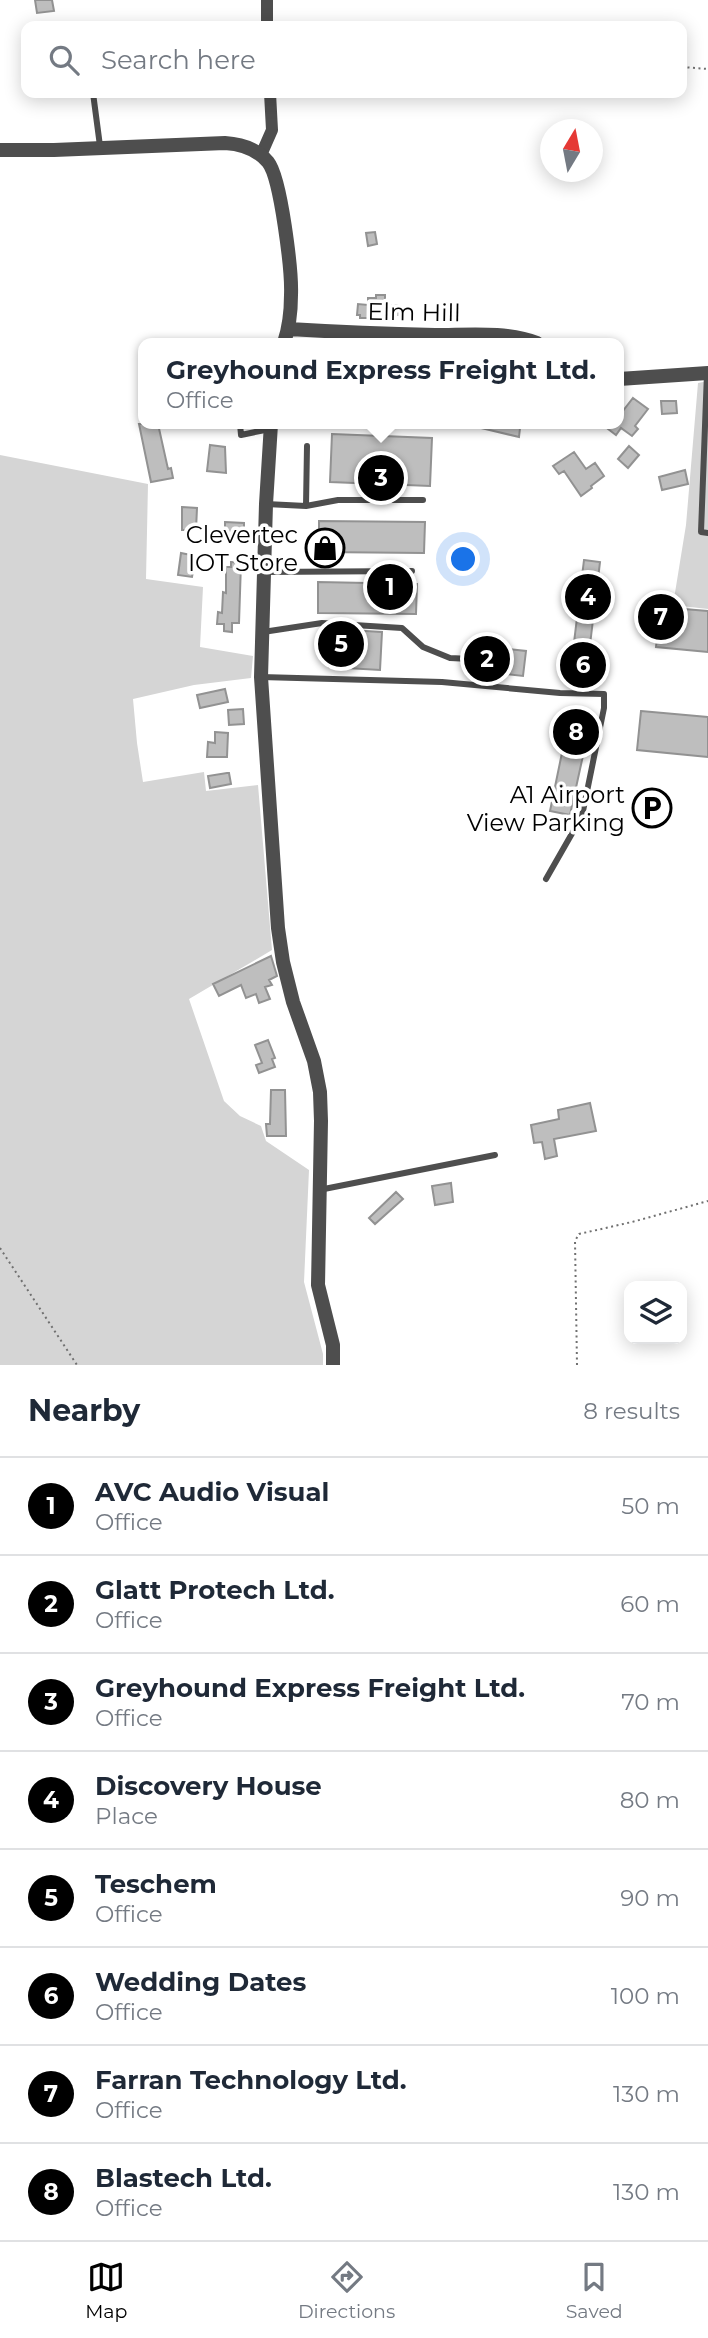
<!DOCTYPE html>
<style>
:root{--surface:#fff;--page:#f6f6f7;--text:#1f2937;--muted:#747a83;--line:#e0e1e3;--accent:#000}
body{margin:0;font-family:Montserrat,sans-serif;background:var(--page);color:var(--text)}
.controls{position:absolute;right:21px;bottom:21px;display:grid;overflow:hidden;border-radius:14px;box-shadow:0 4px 18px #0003}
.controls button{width:63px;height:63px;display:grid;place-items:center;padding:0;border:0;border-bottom:2px solid var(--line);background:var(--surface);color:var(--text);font:35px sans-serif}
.compass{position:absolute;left:540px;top:119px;width:63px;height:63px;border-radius:50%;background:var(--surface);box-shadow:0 4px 18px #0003;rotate:10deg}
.you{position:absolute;left:464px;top:560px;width:24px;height:24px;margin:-18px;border:5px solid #fff;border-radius:50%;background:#1a73e8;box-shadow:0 0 0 10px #1a73e833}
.badge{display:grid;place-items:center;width:46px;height:46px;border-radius:50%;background:var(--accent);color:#fff;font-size:23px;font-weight:700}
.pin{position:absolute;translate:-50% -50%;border:4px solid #fff;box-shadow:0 2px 7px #0006}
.popup{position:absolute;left:138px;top:338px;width:486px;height:91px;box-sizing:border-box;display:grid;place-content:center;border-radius:14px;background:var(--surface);filter:drop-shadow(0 2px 5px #0005);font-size:23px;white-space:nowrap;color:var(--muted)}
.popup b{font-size:26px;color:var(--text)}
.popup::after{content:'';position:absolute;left:50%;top:100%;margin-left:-14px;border:14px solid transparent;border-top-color:var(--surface)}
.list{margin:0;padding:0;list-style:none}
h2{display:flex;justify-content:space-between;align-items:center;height:91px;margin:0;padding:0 28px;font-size:30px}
h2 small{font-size:23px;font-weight:400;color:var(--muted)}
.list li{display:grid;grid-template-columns:46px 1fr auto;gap:21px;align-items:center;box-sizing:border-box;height:98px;padding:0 28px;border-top:2px solid var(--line)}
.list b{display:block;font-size:26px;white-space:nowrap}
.list p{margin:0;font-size:23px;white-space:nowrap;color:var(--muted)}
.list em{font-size:23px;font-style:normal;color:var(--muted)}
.icon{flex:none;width:38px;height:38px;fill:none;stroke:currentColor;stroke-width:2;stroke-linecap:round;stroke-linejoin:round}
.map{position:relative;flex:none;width:708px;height:1365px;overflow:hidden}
.search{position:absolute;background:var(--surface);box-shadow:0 4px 18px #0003;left:21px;right:21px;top:21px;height:77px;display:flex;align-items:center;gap:18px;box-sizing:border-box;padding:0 24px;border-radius:14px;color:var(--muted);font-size:26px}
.sheet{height:875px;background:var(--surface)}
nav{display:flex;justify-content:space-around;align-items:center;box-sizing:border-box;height:98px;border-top:2px solid var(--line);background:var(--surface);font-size:19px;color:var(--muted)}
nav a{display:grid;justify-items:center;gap:4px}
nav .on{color:var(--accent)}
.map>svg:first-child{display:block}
.green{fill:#d5d5d5}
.building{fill:#bebebe;stroke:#929292;stroke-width:2}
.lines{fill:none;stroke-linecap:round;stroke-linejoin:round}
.path{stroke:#707070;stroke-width:2;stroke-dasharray:2 3.5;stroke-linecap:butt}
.service{stroke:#4e4e4e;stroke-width:6}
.minor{stroke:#4e4e4e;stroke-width:12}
.tertiary{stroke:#4e4e4e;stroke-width:14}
.labels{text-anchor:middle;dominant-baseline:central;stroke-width:7;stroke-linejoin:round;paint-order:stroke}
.street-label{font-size:24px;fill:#000;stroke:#fff}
.poi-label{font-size:24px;fill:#000;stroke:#fff;text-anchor:end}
</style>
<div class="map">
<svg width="708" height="1365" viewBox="0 0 708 1365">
<rect width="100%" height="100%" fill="#fff"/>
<path class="green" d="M708,381V609L673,605L686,525L698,383Z
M0,455L148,484L146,579L203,587L200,647L253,656L251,678L194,685L133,699L137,743L143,782L204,772L206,791L258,785L272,950L189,999L224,1101L240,1116L261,1126L266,1141L309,1170L304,1282L323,1354V1365H0Z"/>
<path class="building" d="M35,0H52L54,11L37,13Z
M375,232L377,244L368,246L366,233Z
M376,295H385V305H398V315H386V318H360V315H357L358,304L368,305V298H376Z
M633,398L648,409L635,426L638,429L632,436L621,428L616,435L608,429L613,424H619V416Z
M661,401H676L677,413L662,414Z
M139,424H158L168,469L171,468L173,478L151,482Z
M478,424H504L503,427L520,428L519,437L477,427Z
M332,434L432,438L430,486L330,482Z
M210,445L225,447L226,473L207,471Z
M629,446L639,455L628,468L618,459Z
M574,452L586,469L595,463L604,476L591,486L592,488L581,496L564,471L559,474L553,466Z
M685,470L688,484L662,490L659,477Z
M182,507L197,508L196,530H182Z
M319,521L425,522L424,553L319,552Z
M225,522L244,523V534H225Z
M181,553L196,556L192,577L178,575Z
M584,560L600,562L585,686L569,684Z
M231,562L241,563L239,623H232V632L224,631V624H217L218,612L222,613L223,592L226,593V567H231Z
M318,582L417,584L416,614L318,613Z
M660,607L708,611V652L656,647Z
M331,629L382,632L380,670L329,667Z
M482,646L526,651L523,676L480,671Z
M225,689L228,702L200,708L197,695Z
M243,709L244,724L229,725L228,710Z
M641,711L708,717V757L637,750Z
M570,714L591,719L570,815L550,811Z
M215,732L228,733L227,757H207L208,742L215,743Z
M227,773H229L231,784L210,788L208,776Z
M271,956L277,976L269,980L272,985L265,987L270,999L259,1003L256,994L246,998L241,985L219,996L213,984Z
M268,1040L275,1058L272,1059L275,1067L259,1073L256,1065L262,1063L255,1045Z
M271,1090H285L286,1136H267L266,1124H270Z
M590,1103L596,1131L554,1139L557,1156L545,1159L542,1142L534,1143L531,1125L559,1119L558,1110Z
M451,1183L453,1202L435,1205L432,1186Z
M396,1192L403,1199L375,1224L369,1218Z"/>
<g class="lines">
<path class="path" d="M682,67L708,69
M0,1248L77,1365
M577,1365L575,1241L579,1234L632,1222L708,1201"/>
<path class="service" d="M93,93L100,146
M707,373L701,532L708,533
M240,424L241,435L270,429
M266,504L306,506L307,446
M306,506L338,500H423
M264,572L412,571
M263,632L322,623L402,628L423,647L450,658L471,659
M261,677L442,682L560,693L604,694V708L582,816L546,879
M319,1190L495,1155"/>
<path class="minor" d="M267,26V0
M261,155L272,130L270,93"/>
<path class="tertiary" d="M0,150H54L225,143C241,144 257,149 268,162C281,178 292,272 291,295C291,311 289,328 284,343
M289,329C338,332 386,334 435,335C468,335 506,331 537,343
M619,379L708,373
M271,424L266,504L261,677L278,928L283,962L293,1002L314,1061L320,1092L321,1121L318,1285L333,1345V1365"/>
</g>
<defs>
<symbol id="shop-ring" viewBox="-11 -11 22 22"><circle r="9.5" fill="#fff" stroke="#000" stroke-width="1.5"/><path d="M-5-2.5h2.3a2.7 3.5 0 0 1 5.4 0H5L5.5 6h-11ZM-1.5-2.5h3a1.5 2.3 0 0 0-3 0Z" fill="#000"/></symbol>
<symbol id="parking-ring" viewBox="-11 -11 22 22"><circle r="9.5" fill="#fff" stroke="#000" stroke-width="1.5"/><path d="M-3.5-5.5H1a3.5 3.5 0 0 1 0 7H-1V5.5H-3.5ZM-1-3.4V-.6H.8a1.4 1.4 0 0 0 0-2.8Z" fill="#000"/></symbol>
</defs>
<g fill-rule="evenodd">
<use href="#shop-ring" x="303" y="526" width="44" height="44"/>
<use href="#parking-ring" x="630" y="786" width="44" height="44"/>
</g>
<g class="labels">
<g class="street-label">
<text transform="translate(414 312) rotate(1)">Elm Hill</text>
</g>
<g class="poi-label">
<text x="298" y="534">Clevertec<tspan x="298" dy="28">IOT Store</tspan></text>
<text x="625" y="794">A1 Airport<tspan x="625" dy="28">View Parking</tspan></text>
</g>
</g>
</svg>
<div class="controls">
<button><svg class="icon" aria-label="layers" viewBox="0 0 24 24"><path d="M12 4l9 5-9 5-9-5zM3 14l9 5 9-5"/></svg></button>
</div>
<svg class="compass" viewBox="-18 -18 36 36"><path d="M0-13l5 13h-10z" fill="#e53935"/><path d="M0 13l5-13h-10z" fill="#747a83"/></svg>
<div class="you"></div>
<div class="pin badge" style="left:390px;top:587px">1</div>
<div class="pin badge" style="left:487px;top:659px">2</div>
<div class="pin badge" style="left:381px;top:478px">3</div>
<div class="popup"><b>Greyhound Express Freight Ltd.</b>Office</div>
<div class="pin badge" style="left:588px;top:597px">4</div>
<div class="pin badge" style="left:341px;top:644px">5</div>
<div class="pin badge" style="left:583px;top:665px">6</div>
<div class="pin badge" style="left:661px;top:617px">7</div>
<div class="pin badge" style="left:576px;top:732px">8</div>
<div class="search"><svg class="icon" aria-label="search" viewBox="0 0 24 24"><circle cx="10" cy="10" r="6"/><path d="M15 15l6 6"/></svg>Search here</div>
</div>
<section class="sheet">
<h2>Nearby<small>8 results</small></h2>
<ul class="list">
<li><span class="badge">1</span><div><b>AVC Audio Visual</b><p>Office</p></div><em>50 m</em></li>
<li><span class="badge">2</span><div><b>Glatt Protech Ltd.</b><p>Office</p></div><em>60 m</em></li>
<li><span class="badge">3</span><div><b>Greyhound Express Freight Ltd.</b><p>Office</p></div><em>70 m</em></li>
<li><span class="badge">4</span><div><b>Discovery House</b><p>Place</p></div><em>80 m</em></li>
<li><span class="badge">5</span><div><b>Teschem</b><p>Office</p></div><em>90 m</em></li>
<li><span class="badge">6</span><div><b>Wedding Dates</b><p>Office</p></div><em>100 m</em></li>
<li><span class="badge">7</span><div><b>Farran Technology Ltd.</b><p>Office</p></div><em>130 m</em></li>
<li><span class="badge">8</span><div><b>Blastech Ltd.</b><p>Office</p></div><em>130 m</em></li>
</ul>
</section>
<nav>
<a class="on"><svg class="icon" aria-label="map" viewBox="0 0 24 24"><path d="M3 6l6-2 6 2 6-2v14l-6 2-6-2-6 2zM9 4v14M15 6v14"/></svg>Map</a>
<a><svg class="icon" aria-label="directions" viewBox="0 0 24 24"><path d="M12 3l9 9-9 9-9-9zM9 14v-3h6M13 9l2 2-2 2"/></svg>Directions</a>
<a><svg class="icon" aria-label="saved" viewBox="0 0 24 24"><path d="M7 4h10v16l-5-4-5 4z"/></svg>Saved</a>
</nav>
